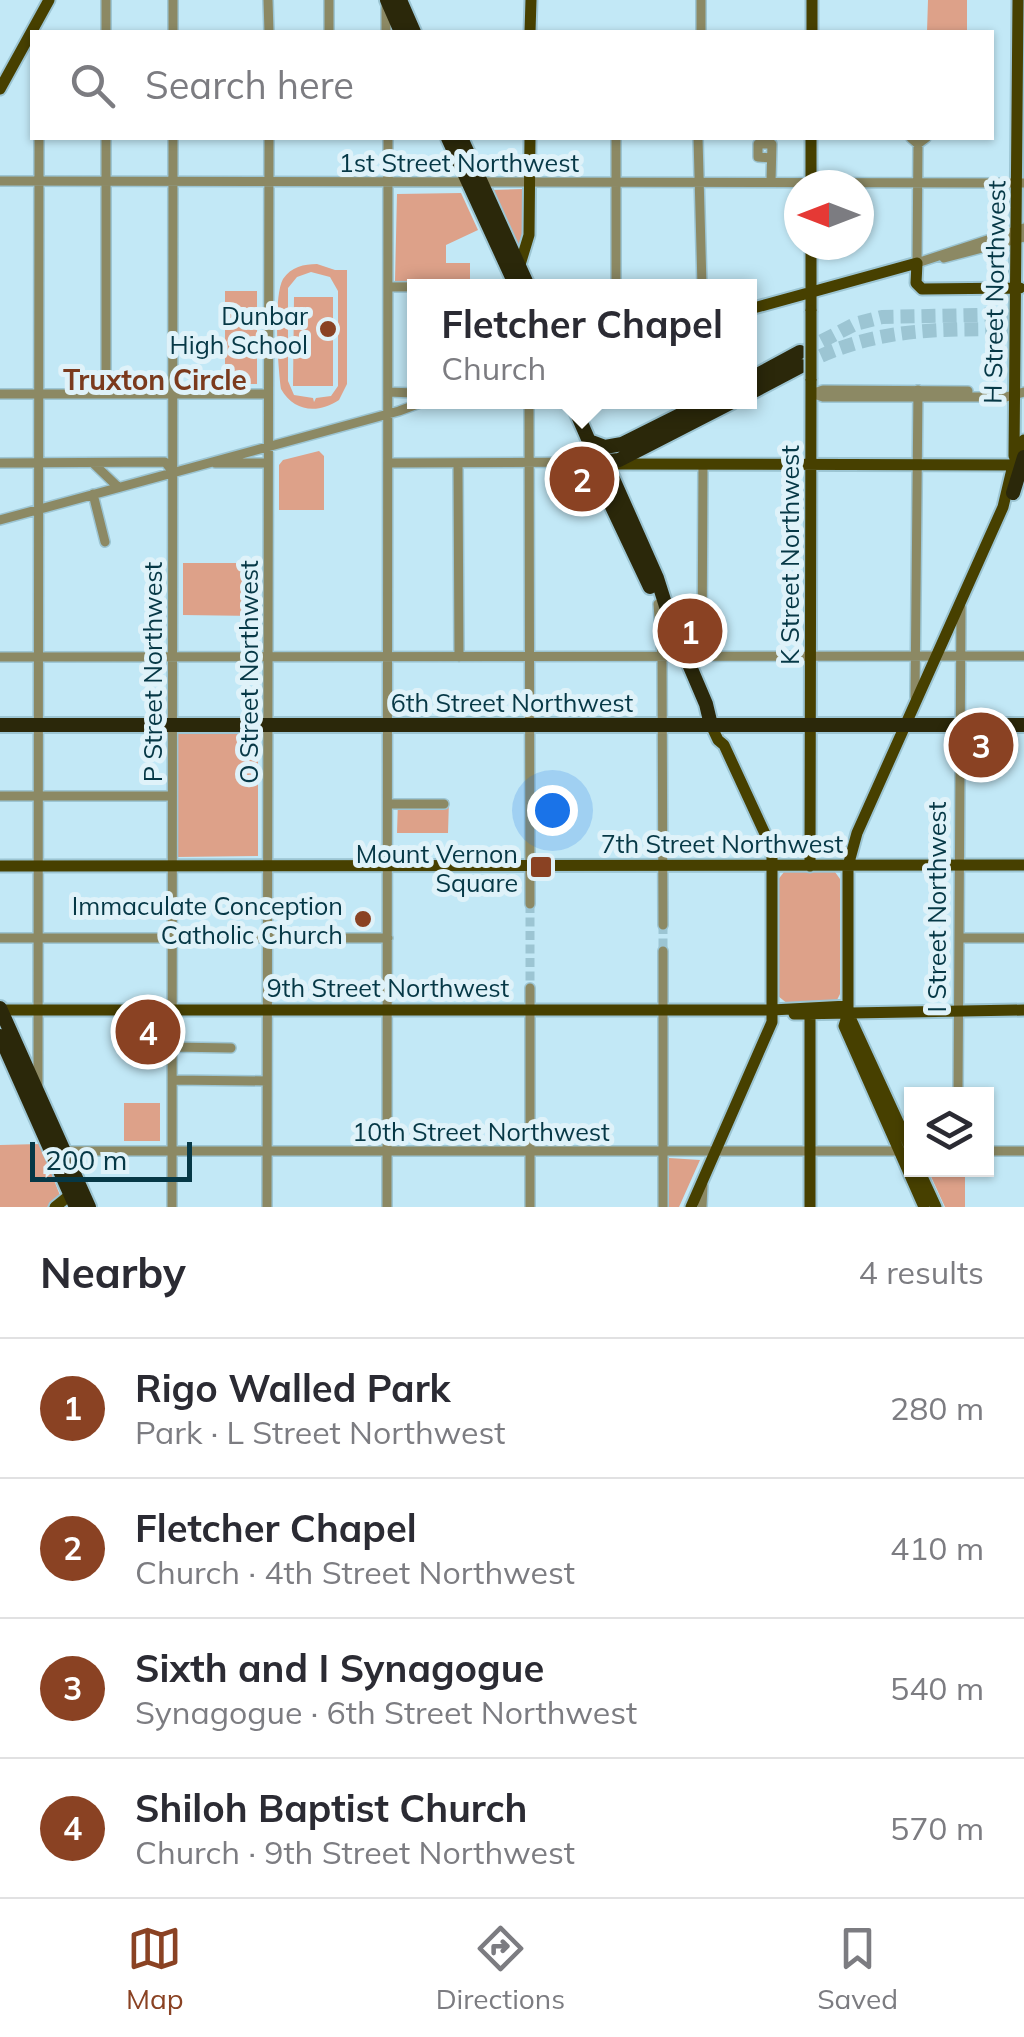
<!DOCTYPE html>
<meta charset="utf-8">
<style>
:root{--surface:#fff;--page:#f2f2f3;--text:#2b2b33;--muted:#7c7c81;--line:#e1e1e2;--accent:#8a4223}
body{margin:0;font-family:Mulish,sans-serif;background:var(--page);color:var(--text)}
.controls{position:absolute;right:30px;bottom:30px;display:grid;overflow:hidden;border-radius:0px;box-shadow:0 2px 8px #0004}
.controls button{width:90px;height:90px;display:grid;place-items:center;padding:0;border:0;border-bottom:2px solid var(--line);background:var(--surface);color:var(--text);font:50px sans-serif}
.compass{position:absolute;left:784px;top:170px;width:90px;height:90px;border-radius:50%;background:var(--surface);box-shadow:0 2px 8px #0004;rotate:270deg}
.scale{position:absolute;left:30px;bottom:25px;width:162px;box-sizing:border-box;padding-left:10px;border:5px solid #063846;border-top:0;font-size:28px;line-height:35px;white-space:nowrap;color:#063846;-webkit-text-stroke:8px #dff2f9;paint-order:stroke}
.you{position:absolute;left:552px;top:810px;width:35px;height:35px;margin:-25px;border:8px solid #fff;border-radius:50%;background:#1a73e8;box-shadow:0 0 0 15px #1a73e833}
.badge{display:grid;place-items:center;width:65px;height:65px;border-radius:50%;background:var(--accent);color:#fff;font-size:32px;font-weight:700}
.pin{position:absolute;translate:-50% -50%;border:5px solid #fff;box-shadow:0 2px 10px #0006}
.popup{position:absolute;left:407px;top:279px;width:350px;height:130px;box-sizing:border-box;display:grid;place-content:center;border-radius:0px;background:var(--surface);filter:drop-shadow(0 2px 8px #0005);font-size:32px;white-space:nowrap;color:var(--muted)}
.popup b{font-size:38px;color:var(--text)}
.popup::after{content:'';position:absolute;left:50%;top:100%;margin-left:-20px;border:20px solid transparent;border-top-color:var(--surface)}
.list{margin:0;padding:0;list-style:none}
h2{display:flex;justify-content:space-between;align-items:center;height:130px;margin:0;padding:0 40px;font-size:42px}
h2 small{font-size:32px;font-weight:400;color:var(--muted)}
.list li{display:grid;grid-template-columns:65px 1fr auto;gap:30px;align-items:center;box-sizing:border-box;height:140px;padding:0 40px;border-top:2px solid var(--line)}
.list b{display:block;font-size:38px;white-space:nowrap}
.list p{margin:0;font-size:32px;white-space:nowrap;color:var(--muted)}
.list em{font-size:32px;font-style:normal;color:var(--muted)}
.icon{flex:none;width:55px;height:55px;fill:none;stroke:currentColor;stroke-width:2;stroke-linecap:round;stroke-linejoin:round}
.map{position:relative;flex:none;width:1024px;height:1207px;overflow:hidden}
.search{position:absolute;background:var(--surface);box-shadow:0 2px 8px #0004;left:30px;right:30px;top:30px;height:110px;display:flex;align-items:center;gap:25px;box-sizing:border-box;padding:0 35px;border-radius:0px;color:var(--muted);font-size:38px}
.sheet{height:690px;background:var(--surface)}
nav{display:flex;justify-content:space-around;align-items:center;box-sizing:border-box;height:140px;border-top:2px solid var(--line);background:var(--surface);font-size:28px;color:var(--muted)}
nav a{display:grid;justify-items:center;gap:5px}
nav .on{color:var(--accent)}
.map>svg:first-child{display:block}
.green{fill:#dda189;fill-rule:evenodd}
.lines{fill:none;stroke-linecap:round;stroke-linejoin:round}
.minor-tunnel{stroke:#9cc5d3;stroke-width:9;stroke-dasharray:9 4.5;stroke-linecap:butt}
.highway-tunnel{stroke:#9cc5d3;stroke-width:14;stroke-dasharray:14 7;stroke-linecap:butt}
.minor-casing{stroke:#9cc5d3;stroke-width:12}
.major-casing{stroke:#9cc5d3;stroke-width:15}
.highway-casing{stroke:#9cc5d3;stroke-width:18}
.minor{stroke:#8c8964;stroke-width:9}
.major{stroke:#474000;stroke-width:11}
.highway{stroke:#2b280a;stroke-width:14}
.major-bridge-casing{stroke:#9cc5d3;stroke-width:15;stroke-linecap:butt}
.major-bridge{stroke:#474000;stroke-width:11}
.poi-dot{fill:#8a4223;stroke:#dff2f9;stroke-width:4}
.labels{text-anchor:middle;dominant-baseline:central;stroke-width:10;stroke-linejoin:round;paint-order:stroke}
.street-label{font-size:25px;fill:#063846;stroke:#dff2f9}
.poi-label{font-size:25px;fill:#063846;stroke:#dff2f9;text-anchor:end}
.neighbourhood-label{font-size:28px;font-weight:bold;fill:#7b3a1d;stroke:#dff2f9}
</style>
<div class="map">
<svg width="1024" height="1207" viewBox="0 0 1024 1207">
<rect width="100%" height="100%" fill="#c2e8f6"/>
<path class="green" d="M928,0H967V32H927Z
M524,189L523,245L519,254L491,190Z
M461,193L478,230L446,245V263H470V281H395L397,194Z
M317,264L335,270H347V384L339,400C318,414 294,412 281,389C278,367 273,297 283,279C291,267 304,264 317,264ZM311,272L330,277L338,291V386L331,396L316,398L314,402L313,398L294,395L288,381V288L297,277Z
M225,291H257V384H225Z
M294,297H333V386H293Z
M319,451L324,456V510H279V465L283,460Z
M183,563H256V616L183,615Z
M177,733H258V856L177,857Z
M398,800H449L448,833H397Z
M784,872H835L840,879V994L836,1002L788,1004L778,996L777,881Z
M124,1103H160V1141H124Z
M40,1144L61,1198L47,1207H0V1145Z
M669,1158L700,1160L679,1207H669Z
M928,1170H965V1207H945Z"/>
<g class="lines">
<path class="minor-tunnel" d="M530,904V988
M663,925V951"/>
<path class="highway-tunnel" d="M803,351L855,324L882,317L1024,314
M802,365C879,325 940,330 1024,329"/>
<defs>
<path id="minor" d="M173,0V32
M268,0L269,32
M329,0V32
M106,32V0
M386,32V5
M701,32V0
M616,138V286
M698,138L702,286
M911,138L918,144L926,138
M0,181L1024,183
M771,181L772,144H758V157L771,158
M944,258L1024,237
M917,263L918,144
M917,263L1024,228
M388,287L516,286
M388,392L414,393
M811,393L823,397H1006L1024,392
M814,393L823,390L968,391
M0,394H268
M106,394V138
M529,402L530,904
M0,463L165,462L173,472
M215,463H268
M388,463L598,462
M94,464L118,487
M458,464L459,657
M93,494L105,542
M0,520L399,411L423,402
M658,604L662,656L663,925
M702,656L703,464
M0,657L1024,656
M915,697L918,390
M0,796H172
M388,804H444
M0,938H388
M959,938H1024
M663,951V1207
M172,1047L231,1048
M172,1080L267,1081
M38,1085L39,138
M958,1094L961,607
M59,1151H904
M986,1151H1024
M172,1207L173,138
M267,1207L269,138
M387,1207L388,138
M530,1207V988
M702,1207L703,1185"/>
<path id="major" d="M530,32L531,0
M812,32V0
M0,89L49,0
M811,185V138
M519,268L529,235L530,138
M750,309L917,263L916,283L922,289L1020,288
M811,311V245
M1014,456L1018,0
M612,464L1018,465
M0,866L1024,865
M810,866L811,379
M0,1010H772L848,1006
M848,1013L912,1152
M794,1014L1024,1010
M810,1014V1207
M919,1170L936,1207
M55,1207L75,1191
M691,1207L772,1022V849L724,745L718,740L711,725
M924,1207L844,1026L848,1013V866L857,833L1003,507L1013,465L1024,440"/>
<path id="highway" d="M387,0L401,32
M400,0L414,32
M448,138L516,286
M461,138L528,286
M750,379L800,352
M750,393L801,366
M572,402L598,462L596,473L650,587
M589,441L605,447L622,444L706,402
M598,462L610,472L657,578L671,622L706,704L711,725
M598,462L619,460L732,402
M1013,493L1024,457
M0,725H1024
M0,1008L89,1207
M0,1036L76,1207"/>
</defs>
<use href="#minor" class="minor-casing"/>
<use href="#major" class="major-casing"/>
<use href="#highway" class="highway-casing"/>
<use href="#minor" class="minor"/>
<use href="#major" class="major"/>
<use href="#highway" class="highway"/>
<defs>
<path id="major-bridge" d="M811,379V311"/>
</defs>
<use href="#major-bridge" class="major-bridge-casing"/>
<use href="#major-bridge" class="major-bridge"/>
</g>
<g class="poi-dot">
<circle cx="328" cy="329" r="10"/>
<rect x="529" y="855" width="24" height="24" rx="5"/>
<circle cx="363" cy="919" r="10"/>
</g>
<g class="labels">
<g class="street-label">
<text x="459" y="162">1st Street Northwest</text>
<text transform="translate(994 292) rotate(-89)">H Street Northwest</text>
<text transform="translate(789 555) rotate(-90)">K Street Northwest</text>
<text transform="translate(152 672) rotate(-90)">P Street Northwest</text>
<text transform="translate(248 672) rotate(-90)">O Street Northwest</text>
<text x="512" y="702">6th Street Northwest</text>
<text x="722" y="843">7th Street Northwest</text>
<text transform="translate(936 907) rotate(-90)">I Street Northwest</text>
<text x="388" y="987">9th Street Northwest</text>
<text x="481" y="1131">10th Street Northwest</text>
</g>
<g class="poi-label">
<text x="308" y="315">Dunbar<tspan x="308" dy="29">High School</tspan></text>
<text x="518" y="853">Mount Vernon<tspan x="518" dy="29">Square</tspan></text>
<text x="343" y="905">Immaculate Conception<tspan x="343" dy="29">Catholic Church</tspan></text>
</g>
<g class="neighbourhood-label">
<text x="155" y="379">Truxton Circle</text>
</g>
</g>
</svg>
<div class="controls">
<button><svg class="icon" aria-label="layers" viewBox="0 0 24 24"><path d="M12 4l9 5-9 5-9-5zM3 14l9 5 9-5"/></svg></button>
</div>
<svg class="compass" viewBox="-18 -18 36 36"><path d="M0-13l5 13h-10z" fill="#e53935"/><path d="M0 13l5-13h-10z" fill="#7c7c81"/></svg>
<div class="scale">200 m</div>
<div class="you"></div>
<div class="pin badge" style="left:690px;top:631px">1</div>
<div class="pin badge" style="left:582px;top:479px">2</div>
<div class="popup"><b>Fletcher Chapel</b>Church</div>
<div class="pin badge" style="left:981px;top:745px">3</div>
<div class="pin badge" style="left:148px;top:1032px">4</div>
<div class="search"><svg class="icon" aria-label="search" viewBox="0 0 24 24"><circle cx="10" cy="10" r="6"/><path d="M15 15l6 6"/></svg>Search here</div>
</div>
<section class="sheet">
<h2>Nearby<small>4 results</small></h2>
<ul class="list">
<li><span class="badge">1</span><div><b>Rigo Walled Park</b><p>Park · L Street Northwest</p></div><em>280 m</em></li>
<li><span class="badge">2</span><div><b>Fletcher Chapel</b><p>Church · 4th Street Northwest</p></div><em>410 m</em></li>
<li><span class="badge">3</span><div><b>Sixth and I Synagogue</b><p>Synagogue · 6th Street Northwest</p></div><em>540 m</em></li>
<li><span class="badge">4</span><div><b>Shiloh Baptist Church</b><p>Church · 9th Street Northwest</p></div><em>570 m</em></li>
</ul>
</section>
<nav>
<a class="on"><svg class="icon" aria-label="map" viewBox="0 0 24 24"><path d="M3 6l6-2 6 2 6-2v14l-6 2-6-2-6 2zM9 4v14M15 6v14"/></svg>Map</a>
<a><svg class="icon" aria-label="directions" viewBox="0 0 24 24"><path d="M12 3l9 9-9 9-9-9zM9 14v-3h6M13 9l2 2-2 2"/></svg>Directions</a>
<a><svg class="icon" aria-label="saved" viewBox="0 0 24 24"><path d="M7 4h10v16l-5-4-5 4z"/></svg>Saved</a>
</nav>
